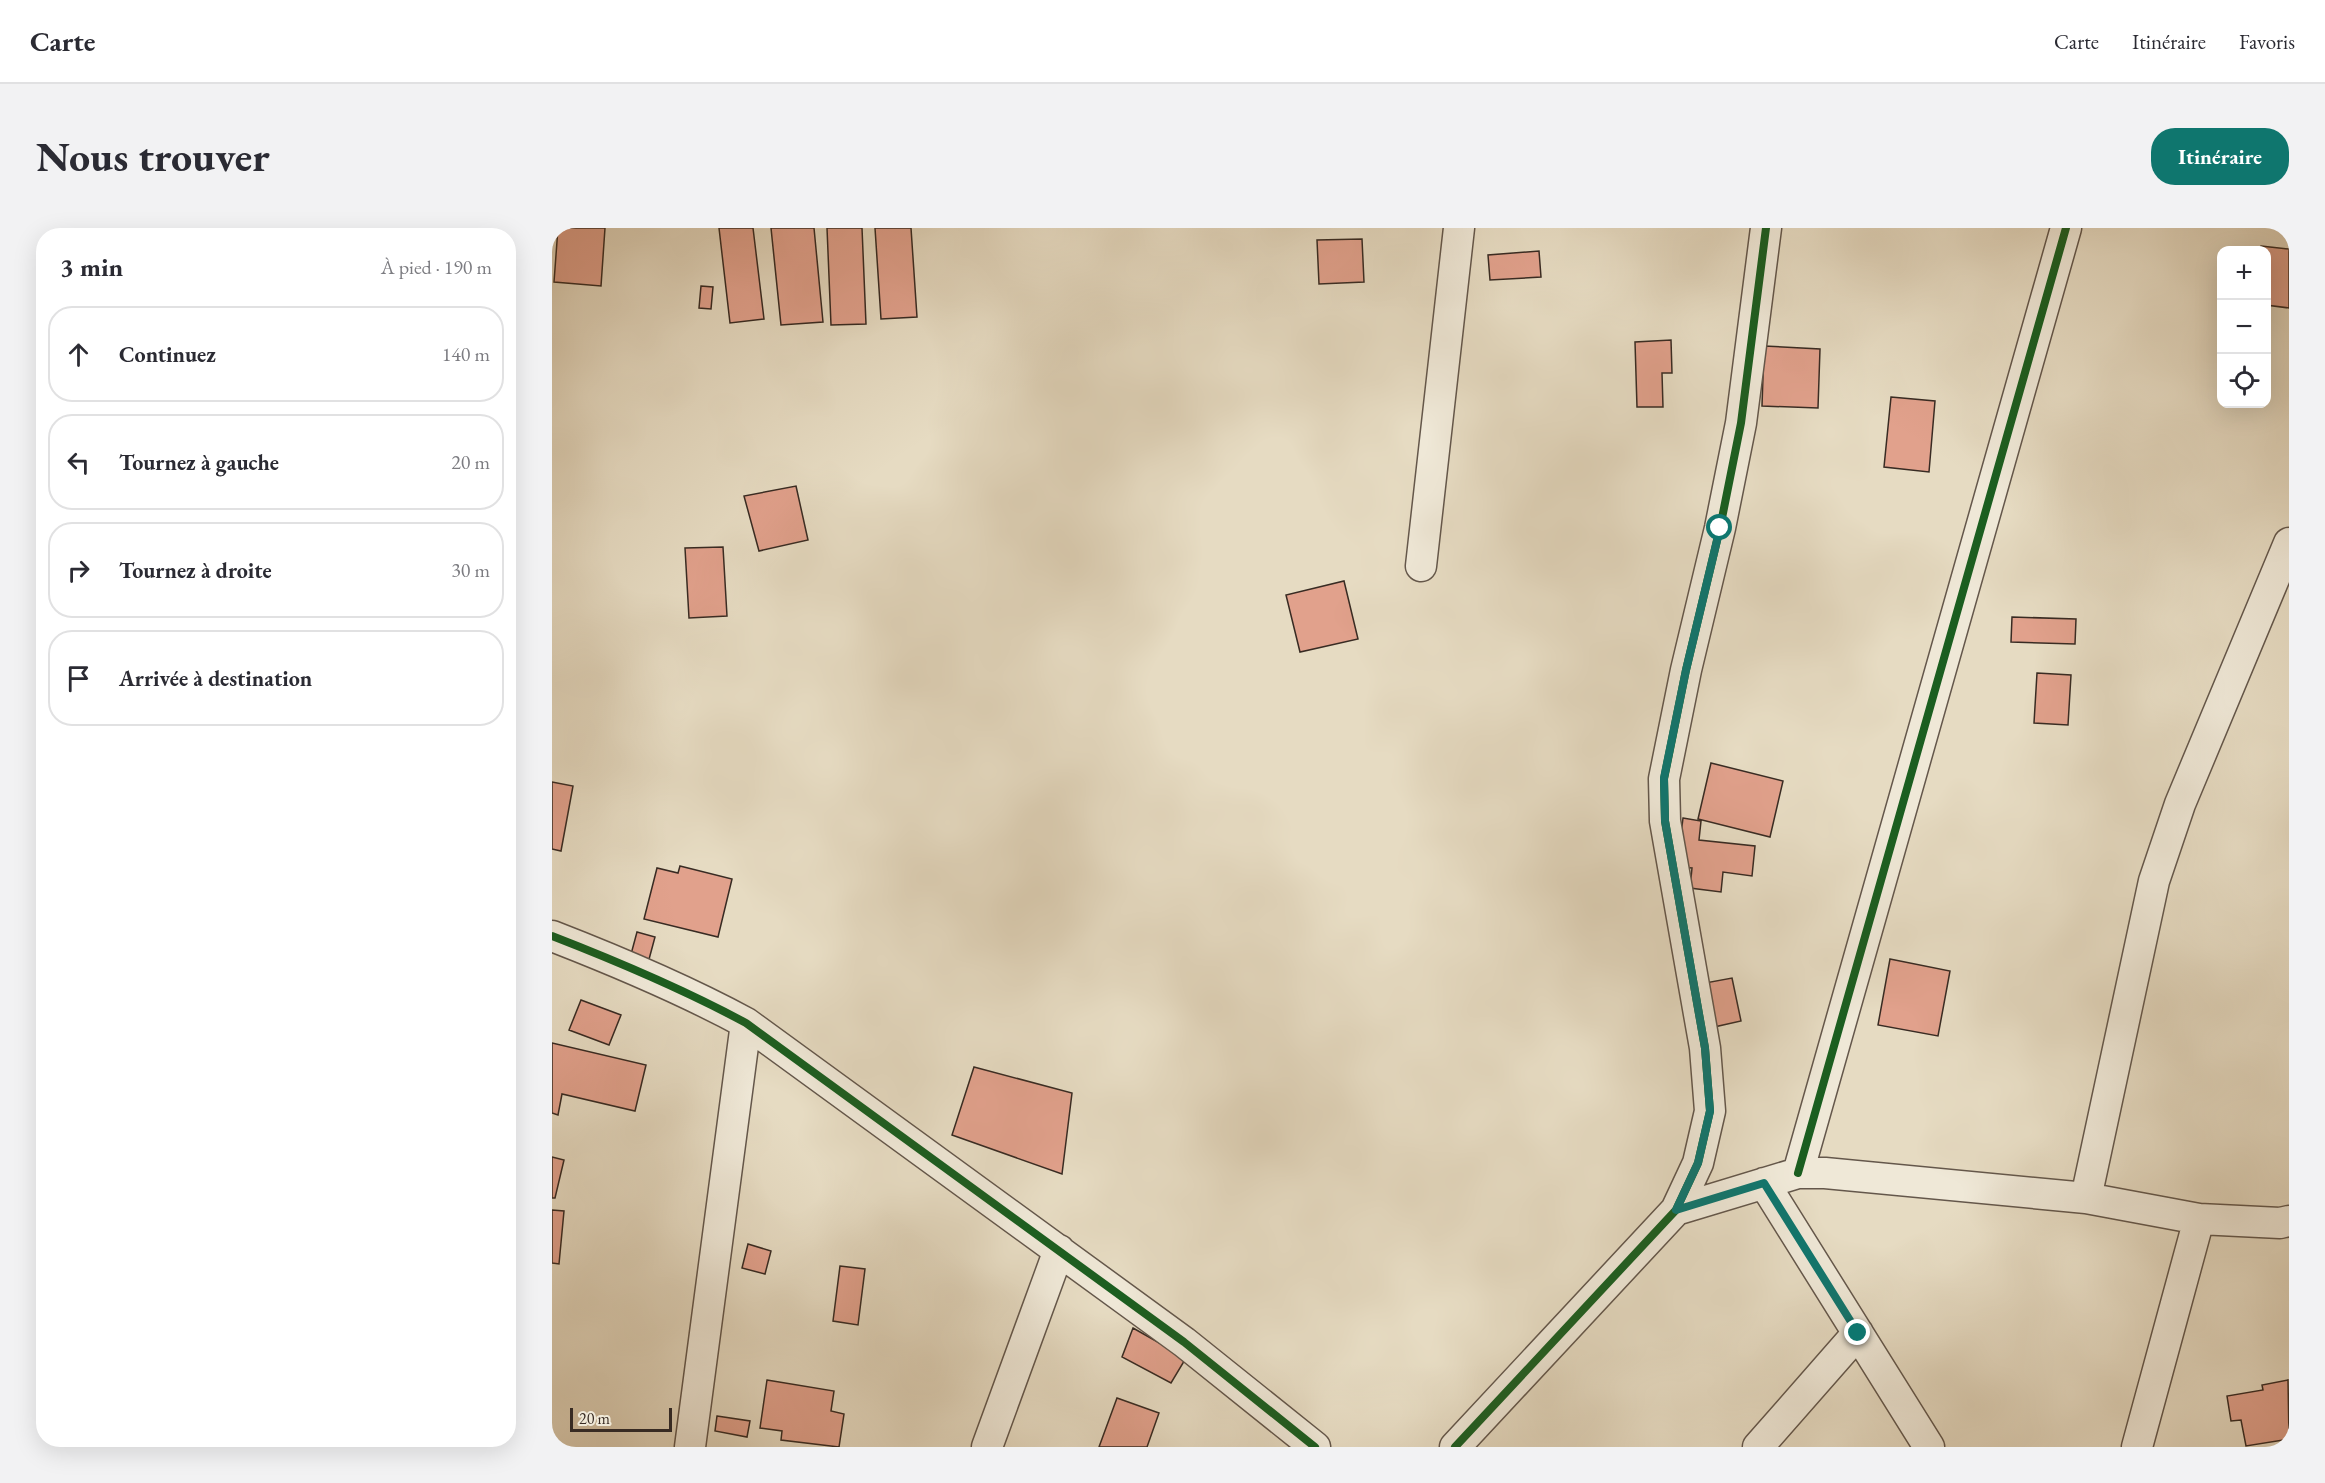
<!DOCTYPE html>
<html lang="fr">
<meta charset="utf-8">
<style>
:root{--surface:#fff;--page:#f2f2f3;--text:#2b2b33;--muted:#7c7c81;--line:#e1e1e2;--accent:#0f766e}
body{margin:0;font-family:"EB Garamond",serif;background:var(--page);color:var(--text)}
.controls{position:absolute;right:18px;top:18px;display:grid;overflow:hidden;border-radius:12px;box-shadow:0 6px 24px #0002}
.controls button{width:54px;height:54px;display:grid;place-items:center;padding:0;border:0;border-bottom:2px solid var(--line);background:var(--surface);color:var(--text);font:30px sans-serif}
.scale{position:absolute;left:18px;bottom:15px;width:102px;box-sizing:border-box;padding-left:6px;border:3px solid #382b23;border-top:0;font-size:16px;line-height:21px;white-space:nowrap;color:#382b23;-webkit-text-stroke:4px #efe8d7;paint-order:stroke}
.stop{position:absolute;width:18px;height:18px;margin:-14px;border:4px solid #0f766e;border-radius:50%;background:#fff}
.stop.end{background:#0f766e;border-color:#fff;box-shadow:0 2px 6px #0008}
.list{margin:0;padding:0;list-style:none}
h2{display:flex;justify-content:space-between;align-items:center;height:78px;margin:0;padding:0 24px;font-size:26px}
h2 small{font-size:20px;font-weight:400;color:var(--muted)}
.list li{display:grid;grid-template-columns:39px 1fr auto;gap:18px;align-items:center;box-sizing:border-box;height:96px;margin:0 12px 12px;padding:0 12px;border:2px solid var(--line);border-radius:24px}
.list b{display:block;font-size:22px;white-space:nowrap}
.list em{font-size:20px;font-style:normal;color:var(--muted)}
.icon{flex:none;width:33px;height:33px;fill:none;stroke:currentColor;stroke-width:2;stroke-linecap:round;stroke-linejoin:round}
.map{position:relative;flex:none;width:1737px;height:1219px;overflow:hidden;border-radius:24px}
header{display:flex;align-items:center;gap:36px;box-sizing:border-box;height:84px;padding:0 30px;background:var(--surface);border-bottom:2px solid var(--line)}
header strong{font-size:28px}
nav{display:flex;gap:33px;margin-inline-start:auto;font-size:21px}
.intro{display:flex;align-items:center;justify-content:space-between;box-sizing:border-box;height:144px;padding:0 36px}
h1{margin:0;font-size:42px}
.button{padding:15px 27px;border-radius:24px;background:var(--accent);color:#fff;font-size:21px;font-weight:700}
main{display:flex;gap:36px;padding:0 36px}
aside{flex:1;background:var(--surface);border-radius:24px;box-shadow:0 6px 24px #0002}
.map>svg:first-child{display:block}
.building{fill:#e1a18c;stroke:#382b23;stroke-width:1.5}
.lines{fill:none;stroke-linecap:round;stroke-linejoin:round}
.minor-casing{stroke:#64574b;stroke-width:33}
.minor{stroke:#efe8d7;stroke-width:30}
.cycleway-casing{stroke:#efe8d7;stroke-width:11}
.cycleway{stroke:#1b5e20;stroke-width:8}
.route{stroke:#0f766e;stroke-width:8}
</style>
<header>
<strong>Carte</strong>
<nav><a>Carte</a><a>Itinéraire</a><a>Favoris</a></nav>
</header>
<div class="intro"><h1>Nous trouver</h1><a class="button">Itinéraire</a></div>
<main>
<aside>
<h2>3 min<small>À pied · 190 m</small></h2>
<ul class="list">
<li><svg class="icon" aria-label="ahead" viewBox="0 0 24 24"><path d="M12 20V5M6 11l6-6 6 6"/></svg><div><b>Continuez</b></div><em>140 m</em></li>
<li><svg class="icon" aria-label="left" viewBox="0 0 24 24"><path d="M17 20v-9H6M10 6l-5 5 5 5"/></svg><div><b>Tournez à gauche</b></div><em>20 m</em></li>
<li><svg class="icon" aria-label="right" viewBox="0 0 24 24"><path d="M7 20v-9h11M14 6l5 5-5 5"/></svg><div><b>Tournez à droite</b></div><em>30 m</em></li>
<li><svg class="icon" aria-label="arrive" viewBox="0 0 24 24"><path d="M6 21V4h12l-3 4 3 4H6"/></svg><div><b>Arrivée à destination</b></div></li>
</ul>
</aside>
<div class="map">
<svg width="1737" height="1219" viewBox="0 0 1737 1219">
<rect width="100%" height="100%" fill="#e6dbc2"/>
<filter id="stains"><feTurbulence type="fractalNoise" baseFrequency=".00333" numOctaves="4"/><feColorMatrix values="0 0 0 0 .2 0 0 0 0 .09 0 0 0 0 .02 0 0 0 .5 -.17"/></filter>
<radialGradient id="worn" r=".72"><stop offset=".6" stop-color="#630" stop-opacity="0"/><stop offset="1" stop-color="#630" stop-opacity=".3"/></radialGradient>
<path class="building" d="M6,0H53L49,58L2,54Z
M167,0H201L212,91L178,95Z
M219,0H262L271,94L229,97Z
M275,0H310L314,96L279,97Z
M323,0H359L365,89L329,91Z
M810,11L812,54L767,56L765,12Z
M1709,18L1737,21V80L1714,77V22H1708Z
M987,23L989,49L938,52L936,27Z
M149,58L161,59L159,81L147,80Z
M1119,112L1120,145H1110L1111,179H1085L1083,114Z
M1212,118L1268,121L1266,180L1210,178Z
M1339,169L1383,173L1377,244L1332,239Z
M244,258L256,312L207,323L192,268Z
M171,319L175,388L137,390L133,320Z
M792,353L806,411L748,424L734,367Z
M1460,389L1524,391L1523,416L1459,414Z
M1485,445L1519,447L1516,497L1482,495Z
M1159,535L1231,553L1218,609L1146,591Z
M0,554L21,558L9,623L0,621Z
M1131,590L1149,593L1147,612L1203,618L1200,648L1171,644L1169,664L1138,660L1140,640L1125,639Z
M128,638L180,651L166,709L92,691L105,640L126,645Z
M85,704L103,709L96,735L78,730Z
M1338,731L1398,743L1386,808L1326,797Z
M1180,750L1189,793L1162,799L1153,755Z
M29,772L69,787L57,817L17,802Z
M0,815L94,837L83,883L10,866L6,887L0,885Z
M422,839L520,865L510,946L400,907Z
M0,929L12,932L3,970H0Z
M0,982L12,983L7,1036L0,1035Z
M196,1016L219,1023L213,1046L190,1040Z
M288,1038L313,1041L306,1097L281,1093Z
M581,1100L634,1130L619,1155L570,1129Z
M215,1152L282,1163L279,1183L292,1186L287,1219L229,1212L230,1203L208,1200Z
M1736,1152L1737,1211L1694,1218L1689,1192L1679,1193L1675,1168L1711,1162L1710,1157Z
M565,1170L607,1185L595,1219H547Z
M165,1188L198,1193L195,1209L163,1203Z"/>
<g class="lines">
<defs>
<path id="minor" d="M869,338L907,0
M0,708C67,734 131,761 194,795L632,1114L763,1219
M1246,945L1514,0
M1212,955L1377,1219
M1534,970L1602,653L1628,576L1737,315
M1124,982L1246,945H1273L1534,970L1647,991L1728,995L1737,993
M138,1219L194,795
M435,1219L507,1022
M903,1219L1124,982L1146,935L1158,883L1153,820L1113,593L1112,551L1134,442L1168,300L1189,195L1214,0
M1206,1219L1306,1105
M1585,1219L1647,991"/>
</defs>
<use href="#minor" class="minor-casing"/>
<use href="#minor" class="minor"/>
<defs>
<path id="cycleway" d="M0,708C67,734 131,761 194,795L632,1114L763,1219
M1246,945L1514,0
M903,1219L1124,982L1146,935L1158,883L1153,820L1113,593L1112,551L1134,442L1168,300L1189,195L1214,0"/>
</defs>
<use href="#cycleway" class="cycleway-casing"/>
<use href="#cycleway" class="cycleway"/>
</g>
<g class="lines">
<path class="route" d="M1168,300L1134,442L1112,550L1113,593L1153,820L1158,883L1146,935L1124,982L1212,955L1306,1105"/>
</g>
<rect width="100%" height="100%" filter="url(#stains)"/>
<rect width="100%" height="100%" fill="url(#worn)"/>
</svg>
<div class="controls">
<button>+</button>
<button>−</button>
<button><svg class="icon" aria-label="locate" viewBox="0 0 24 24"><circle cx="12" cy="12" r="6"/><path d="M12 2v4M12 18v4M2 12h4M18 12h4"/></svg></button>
</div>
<div class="scale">20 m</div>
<div class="stop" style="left:1168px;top:300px"></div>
<div class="stop end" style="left:1306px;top:1105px"></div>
</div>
</main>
